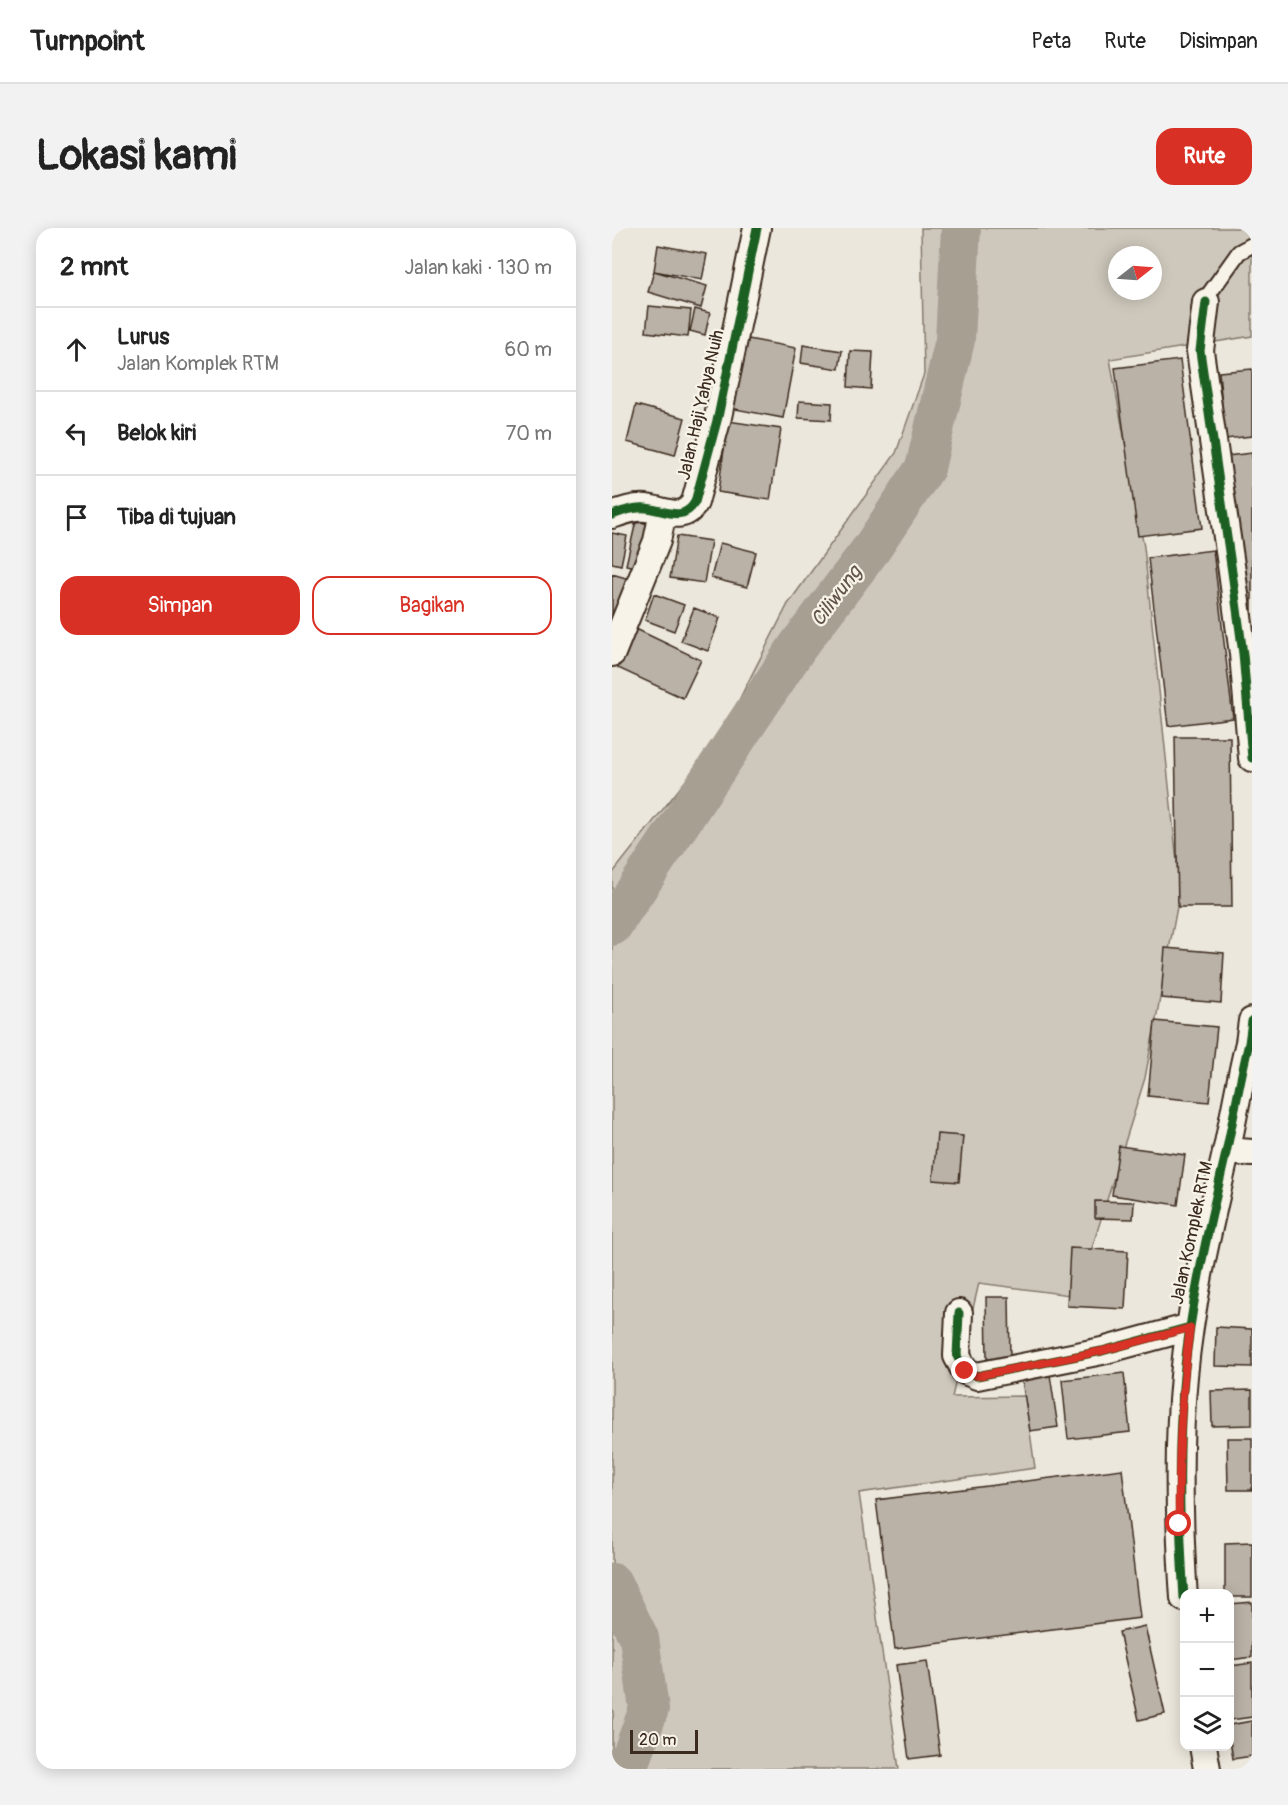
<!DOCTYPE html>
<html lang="id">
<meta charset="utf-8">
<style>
:root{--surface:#fff;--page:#f2f2f2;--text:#222;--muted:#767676;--line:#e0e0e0;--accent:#d93025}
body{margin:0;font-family:Pangolin,sans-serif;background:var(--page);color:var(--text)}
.controls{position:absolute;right:18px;bottom:18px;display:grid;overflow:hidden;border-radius:12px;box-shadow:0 3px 15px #0003}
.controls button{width:54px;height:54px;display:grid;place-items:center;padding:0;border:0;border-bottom:2px solid var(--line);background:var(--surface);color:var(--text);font:30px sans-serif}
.compass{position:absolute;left:496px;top:18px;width:54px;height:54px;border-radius:50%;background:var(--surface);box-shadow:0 3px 15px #0003;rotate:73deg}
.scale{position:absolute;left:18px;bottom:15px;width:68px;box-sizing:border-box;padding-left:6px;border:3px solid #3b2a1e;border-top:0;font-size:16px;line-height:21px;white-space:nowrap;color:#3b2a1e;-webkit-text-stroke:4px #f7f3e8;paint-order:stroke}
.stop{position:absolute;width:18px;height:18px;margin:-14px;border:4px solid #d93025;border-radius:50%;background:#fff}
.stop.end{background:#d93025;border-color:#fff;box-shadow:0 2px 6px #0008}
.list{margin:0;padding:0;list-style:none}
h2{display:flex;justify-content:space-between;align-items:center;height:78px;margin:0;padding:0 24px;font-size:26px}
h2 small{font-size:20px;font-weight:400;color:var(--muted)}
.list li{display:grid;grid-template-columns:39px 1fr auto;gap:18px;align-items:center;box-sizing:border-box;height:84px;padding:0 24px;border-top:2px solid var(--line)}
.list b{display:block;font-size:22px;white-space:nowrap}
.list p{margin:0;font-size:20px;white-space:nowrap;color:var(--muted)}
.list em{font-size:20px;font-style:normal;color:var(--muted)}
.actions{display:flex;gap:12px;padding:18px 24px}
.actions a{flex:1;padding:14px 0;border:2px solid var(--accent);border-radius:18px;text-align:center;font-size:21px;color:var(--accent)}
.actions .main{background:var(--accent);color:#fff}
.icon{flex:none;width:33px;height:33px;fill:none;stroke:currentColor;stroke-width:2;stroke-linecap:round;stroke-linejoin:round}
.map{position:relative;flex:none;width:640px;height:1541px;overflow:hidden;border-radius:18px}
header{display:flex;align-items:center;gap:36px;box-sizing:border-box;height:84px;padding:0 30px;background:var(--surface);border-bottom:2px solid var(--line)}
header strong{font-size:28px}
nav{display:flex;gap:33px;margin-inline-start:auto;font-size:21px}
.intro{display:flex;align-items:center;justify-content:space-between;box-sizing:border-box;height:144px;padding:0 36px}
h1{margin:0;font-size:42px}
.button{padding:15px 27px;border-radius:18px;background:var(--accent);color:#fff;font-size:21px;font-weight:700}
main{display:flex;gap:36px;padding:0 36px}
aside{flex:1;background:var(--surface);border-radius:18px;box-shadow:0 3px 15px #0003}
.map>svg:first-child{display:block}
.green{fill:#cec8bc;stroke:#84796d;stroke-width:1.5;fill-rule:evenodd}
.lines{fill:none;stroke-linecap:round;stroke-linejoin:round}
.river{stroke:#a89f93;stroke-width:40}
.building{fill:#bab2a7;stroke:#3b2a1e;stroke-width:1.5}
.service-casing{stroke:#3b2a1e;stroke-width:18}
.minor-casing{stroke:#3b2a1e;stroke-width:30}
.service{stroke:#f7f3e8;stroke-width:14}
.minor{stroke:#f7f3e8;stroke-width:26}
.cycleway-casing{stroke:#f7f3e8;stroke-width:13}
.cycleway{stroke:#1b5e20;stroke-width:9}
.route{stroke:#d93025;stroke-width:8}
.labels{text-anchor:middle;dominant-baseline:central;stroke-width:4.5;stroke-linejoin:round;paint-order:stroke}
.street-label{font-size:18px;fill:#3b2a1e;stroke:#f7f3e8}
.water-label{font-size:20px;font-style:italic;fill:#615347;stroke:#f7f3e8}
</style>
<header>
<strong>Turnpoint</strong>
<nav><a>Peta</a><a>Rute</a><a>Disimpan</a></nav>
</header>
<div class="intro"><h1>Lokasi kami</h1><a class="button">Rute</a></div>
<main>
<aside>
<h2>2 mnt<small>Jalan kaki · 130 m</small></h2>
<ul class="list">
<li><svg class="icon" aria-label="ahead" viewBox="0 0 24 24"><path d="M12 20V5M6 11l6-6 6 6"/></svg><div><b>Lurus</b><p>Jalan Komplek RTM</p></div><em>60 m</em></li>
<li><svg class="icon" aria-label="left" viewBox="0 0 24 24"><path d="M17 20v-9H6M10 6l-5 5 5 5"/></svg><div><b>Belok kiri</b></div><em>70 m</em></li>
<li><svg class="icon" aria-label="arrive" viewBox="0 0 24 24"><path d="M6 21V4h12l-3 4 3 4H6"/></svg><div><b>Tiba di tujuan</b></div></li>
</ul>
<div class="actions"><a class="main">Simpan</a><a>Bagikan</a></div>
</aside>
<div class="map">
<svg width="640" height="1541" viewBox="0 0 640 1541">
<rect width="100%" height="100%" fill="#ece7dc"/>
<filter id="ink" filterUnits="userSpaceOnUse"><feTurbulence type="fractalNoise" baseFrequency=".0167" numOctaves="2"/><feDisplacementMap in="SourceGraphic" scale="12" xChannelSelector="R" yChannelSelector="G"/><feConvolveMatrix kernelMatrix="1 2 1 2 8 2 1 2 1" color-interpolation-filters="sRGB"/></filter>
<g filter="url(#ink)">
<path class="green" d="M309,0H640V108L498,131L532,319L568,663L533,850L465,1068L367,1055L340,1169L413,1168L423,1240L247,1265L287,1541H0V1493L2,1484L0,1481V646L108,509L176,376L284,225L312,146ZM505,27H541V63H505Z"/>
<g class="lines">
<path class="river" d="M0,698L186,418L260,320L313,240L343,112L349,0
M0,1355L27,1410L37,1481L18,1532L2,1541"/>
</g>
<path class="building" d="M46,17L95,26L90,52L42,43Z
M42,43L95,58L89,80L36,64Z
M37,78L79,82L76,109L34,104Z
M83,81L98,85L93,107L78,103Z
M131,110L184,120L171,190L118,180Z
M191,117L230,123L227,141L189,135Z
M238,123L261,124L259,161L236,159Z
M568,132L590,300L526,308L503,140Z
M640,141V208L613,211L607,144Z
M187,173L220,175L219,192L186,190Z
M24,177L73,190L63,227L15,214Z
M116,193L169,201L158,272L106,264Z
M640,225V414L615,228Z
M24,293L41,297L31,341L14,337Z
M0,305L15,308L9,337L0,335Z
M65,308L99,313L92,355L58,350Z
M108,315L144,324L135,359L99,350Z
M601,322L621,490L556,498L536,330Z
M0,346L14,350L0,405Z
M42,366L72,377L62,403L33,392Z
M82,380L108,390L96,423L69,413Z
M24,401L89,432L71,470L6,440Z
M563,509H618L620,679H566Z
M553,720L612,725L609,775L549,770Z
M543,793L605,799L597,874L536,868Z
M325,906L351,908L347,954L321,952Z
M507,918L573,927L566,977L500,967Z
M483,973L522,974L521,991L483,990Z
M458,1020L516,1023L513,1081L455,1078Z
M374,1069H397L398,1131H375Z
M604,1099L640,1101V1139L603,1138Z
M512,1145L518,1204L456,1211L450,1152Z
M438,1147L446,1199L418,1203L410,1152Z
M640,1162V1197L600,1198L599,1163Z
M615,1210H640V1262H616Z
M510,1241L528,1390L283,1421L264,1272Z
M640,1314V1369H618V1366H613V1315Z
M640,1374V1429L618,1432V1376Z
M533,1398L553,1486L527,1492L507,1404Z
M315,1433L328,1527L297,1531L284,1437Z
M640,1435V1489L619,1492L618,1438Z
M640,1493V1528L621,1531L618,1512V1497Z"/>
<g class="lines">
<defs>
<path id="service" d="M594,74L597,66L627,24L640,17"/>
<path id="minor" d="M594,74L588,123L620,344L631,426L640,530
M0,287C11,283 22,279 34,280C53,282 71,295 83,274L106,189L145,0
M0,425L45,313L51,284
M614,923L640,925
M347,1085L345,1128L353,1143L365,1148L490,1123L578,1099
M572,1370C567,1296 565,1222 572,1148C579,1072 597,999 614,925C622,888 628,851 637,815L640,793
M591,1518L595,1541"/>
</defs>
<use href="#service" class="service-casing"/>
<use href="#minor" class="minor-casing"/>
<use href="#service" class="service"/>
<use href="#minor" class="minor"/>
<defs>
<path id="cycleway" d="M594,74L588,123L620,344L631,426L640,530
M0,287C11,283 22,279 34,280C53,282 71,295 83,274L106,189L145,0
M347,1085L345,1128L353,1143L365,1148L490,1123L578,1099
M572,1370C567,1296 565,1222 572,1148C579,1072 597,999 614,925C622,888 628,851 637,815L640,793"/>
</defs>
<use href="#cycleway" class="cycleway-casing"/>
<use href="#cycleway" class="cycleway"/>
</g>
</g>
<g class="lines" filter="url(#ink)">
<path class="route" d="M353,1143L365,1148L490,1123L578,1100C569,1165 566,1230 567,1296"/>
</g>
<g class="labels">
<g class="street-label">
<text transform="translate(89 177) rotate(-77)">Jalan Haji Yahya Nuih</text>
<text transform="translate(580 1005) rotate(-78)">Jalan Komplek RTM</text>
</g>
<g class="water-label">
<text transform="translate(224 368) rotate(-53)">Ciliwung</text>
</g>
</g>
</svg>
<div class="controls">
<button>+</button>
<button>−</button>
<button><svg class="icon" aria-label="layers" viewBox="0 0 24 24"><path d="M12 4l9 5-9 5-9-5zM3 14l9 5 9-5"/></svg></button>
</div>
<svg class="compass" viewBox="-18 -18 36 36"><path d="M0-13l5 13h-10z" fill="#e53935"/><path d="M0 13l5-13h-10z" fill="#767676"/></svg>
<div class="scale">20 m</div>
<div class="stop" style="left:567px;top:1296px"></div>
<div class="stop end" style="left:353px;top:1143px"></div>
</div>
</main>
